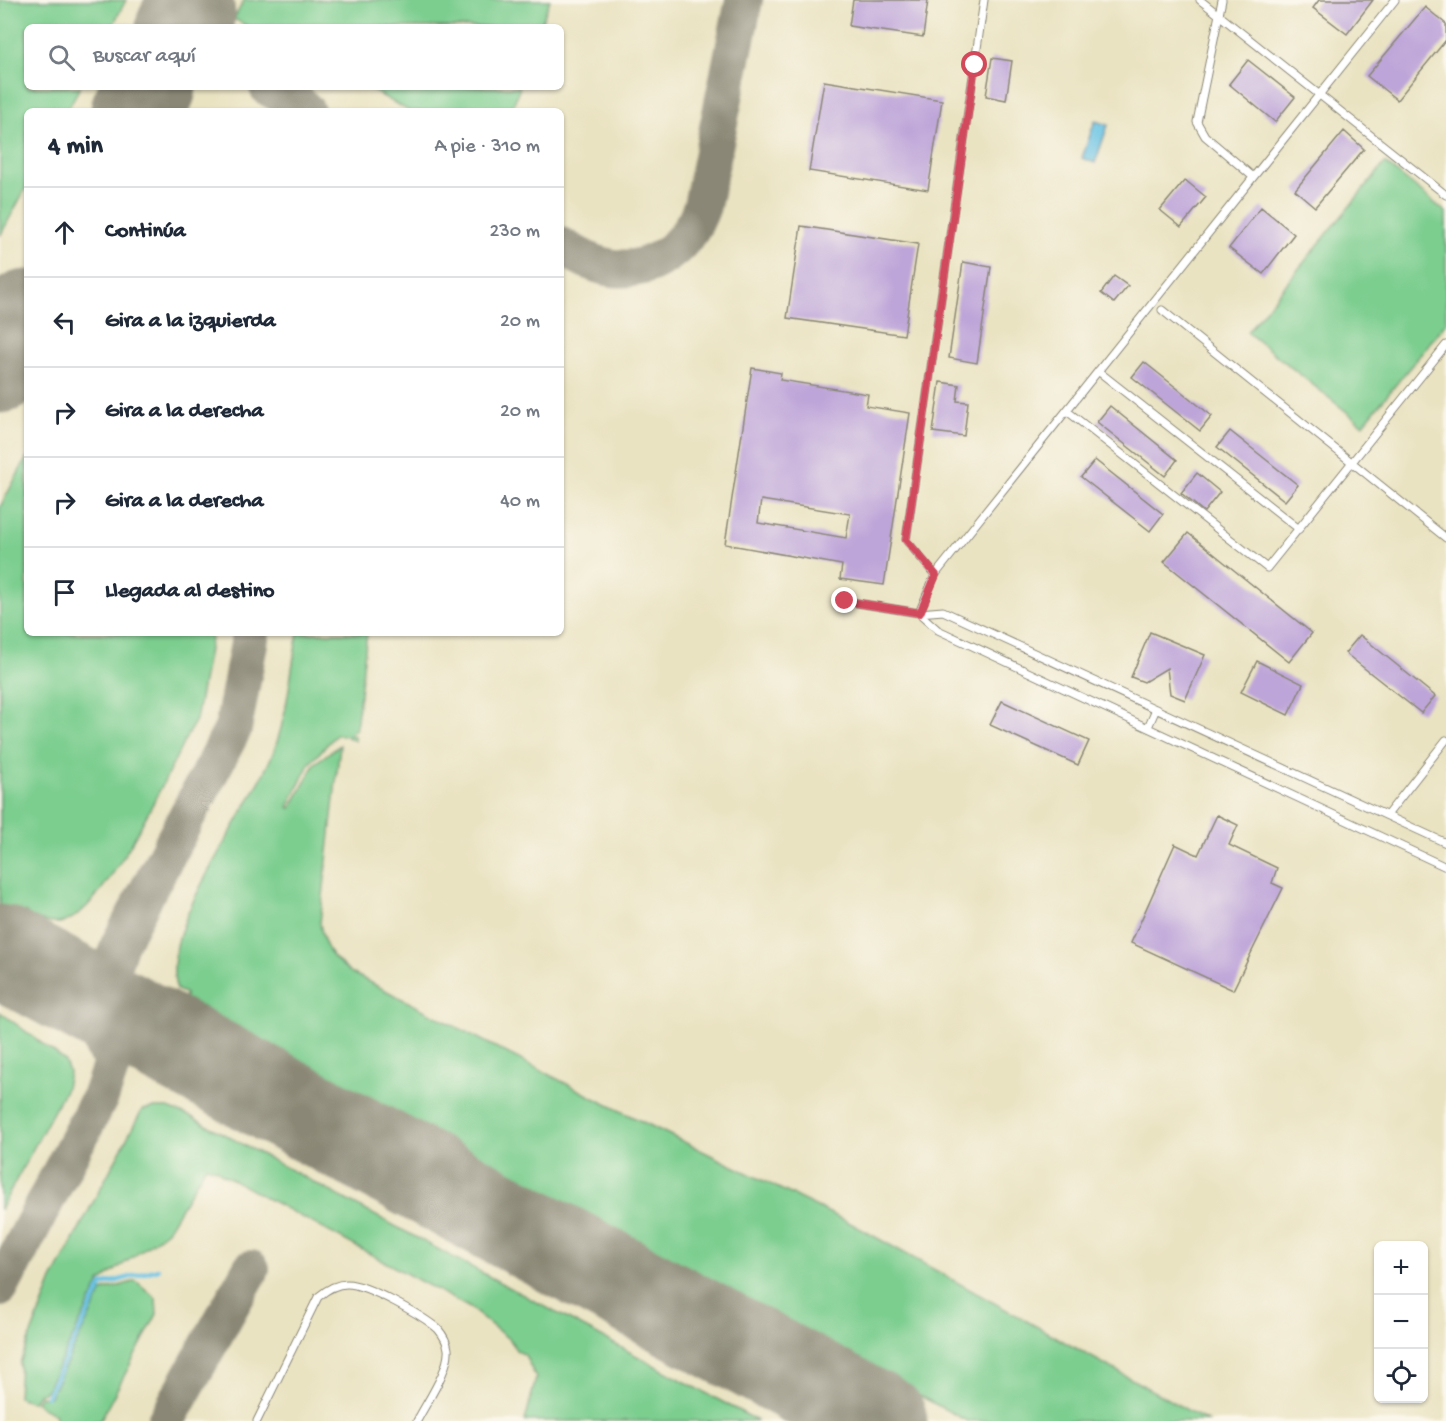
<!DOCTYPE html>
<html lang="es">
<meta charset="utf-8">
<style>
:root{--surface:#fff;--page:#f6f6f7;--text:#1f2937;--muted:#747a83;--line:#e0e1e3}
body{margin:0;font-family:"Gochi Hand",sans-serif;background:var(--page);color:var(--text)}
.controls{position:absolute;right:18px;bottom:18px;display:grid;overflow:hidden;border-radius:9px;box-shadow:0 2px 4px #0004}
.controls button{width:54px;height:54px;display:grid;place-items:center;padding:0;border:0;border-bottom:2px solid var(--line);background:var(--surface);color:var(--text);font:30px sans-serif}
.stop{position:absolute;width:18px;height:18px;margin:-14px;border:4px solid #d1495b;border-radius:50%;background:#fff}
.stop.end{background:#d1495b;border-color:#fff;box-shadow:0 2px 6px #0008}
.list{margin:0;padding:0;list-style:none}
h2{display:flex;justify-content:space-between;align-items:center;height:78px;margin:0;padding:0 24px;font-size:26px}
h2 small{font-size:20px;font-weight:400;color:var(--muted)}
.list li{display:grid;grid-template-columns:39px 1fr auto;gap:18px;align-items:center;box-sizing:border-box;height:90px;padding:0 24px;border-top:2px solid var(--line)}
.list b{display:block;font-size:22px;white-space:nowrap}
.list em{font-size:20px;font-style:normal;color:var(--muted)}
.icon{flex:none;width:33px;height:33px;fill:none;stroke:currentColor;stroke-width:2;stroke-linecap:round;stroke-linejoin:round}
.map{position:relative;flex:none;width:1446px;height:1421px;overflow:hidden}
.search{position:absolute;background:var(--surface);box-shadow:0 2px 4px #0004;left:24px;top:24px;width:540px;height:66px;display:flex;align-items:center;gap:15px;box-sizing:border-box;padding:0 21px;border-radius:9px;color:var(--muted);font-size:22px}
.panel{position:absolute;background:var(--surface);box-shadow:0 2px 4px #0004;left:24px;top:108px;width:540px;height:528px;border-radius:9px}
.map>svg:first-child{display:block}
.green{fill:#7cce8f;stroke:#547c5d;stroke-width:1.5}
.water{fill:#66c2e4;stroke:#487688;stroke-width:1.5}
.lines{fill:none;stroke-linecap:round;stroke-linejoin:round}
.stream{stroke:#66c2e4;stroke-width:4.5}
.taxiway{stroke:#8a8776;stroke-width:38}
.runway{stroke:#8a8776;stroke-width:93}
.building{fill:#bea5d9;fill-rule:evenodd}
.lane-casing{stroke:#8a8776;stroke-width:9}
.lane{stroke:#fff;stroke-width:7}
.route{stroke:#d1495b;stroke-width:8}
</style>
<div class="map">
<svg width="1446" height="1421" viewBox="0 0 1446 1421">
<rect width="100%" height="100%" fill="#fbf7ec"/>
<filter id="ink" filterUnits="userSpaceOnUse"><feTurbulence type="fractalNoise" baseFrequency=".0167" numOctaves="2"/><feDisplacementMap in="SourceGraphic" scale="12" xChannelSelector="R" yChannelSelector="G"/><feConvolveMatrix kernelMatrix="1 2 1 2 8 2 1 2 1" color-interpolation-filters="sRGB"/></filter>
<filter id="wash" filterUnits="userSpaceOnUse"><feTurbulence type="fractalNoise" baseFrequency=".008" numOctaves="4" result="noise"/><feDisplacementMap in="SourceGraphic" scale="24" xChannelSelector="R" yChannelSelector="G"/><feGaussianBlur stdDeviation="1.35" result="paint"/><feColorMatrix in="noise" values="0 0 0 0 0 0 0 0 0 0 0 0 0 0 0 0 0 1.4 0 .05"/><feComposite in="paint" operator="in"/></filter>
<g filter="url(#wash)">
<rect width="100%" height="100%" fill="#eae3c2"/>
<path class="green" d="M0,0H126L112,27H27V87H80L67,111H27V186L0,236Z
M244,0H550L540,27H249L234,19Z
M366,87H520L511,111H409Z
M1385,163L1446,212V323L1363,425L1247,332Z
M27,457V633H212L196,720L188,734C165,778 111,900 69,920C55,927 37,921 25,912L15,914L0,906V507Z
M298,633H367L356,729L349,734L355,736V741L344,735H336L309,764L288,807L291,808L315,763L340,745L320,923C324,948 331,958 352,973L598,1100L852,1224L1207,1421H967L205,1017L206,1009L185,998V993L177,990C155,927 255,808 276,745C288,710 291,669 298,633Z
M0,1012L64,1060L69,1072L66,1088L0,1210Z
M153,1108H168L192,1117L758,1421H525L536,1378L525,1355L516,1350L511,1341L470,1308L222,1174L217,1169L206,1166L167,1231L100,1282L46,1391L38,1394L33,1402L18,1397L20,1363L52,1280L142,1110Z
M136,1281L156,1298L157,1314L100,1421H56V1415L42,1408L36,1402L40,1396L50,1397L102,1291Z"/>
<path class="water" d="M1095,121L1108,125L1095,163L1082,158Z"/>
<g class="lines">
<path class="stream" d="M47,1396L102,1285L158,1269"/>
<path class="taxiway" d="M268,87L299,104L306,111
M138,108L162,87
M561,246C577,255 595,266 613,268C657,273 689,243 702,206L744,0
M32,968L87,1011L105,1050
M0,1288L101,1095L112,1063L107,1008L108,980L119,945L233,729L251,633
M166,1421L251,1269"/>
<path class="runway" d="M182,27L189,13
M137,111L150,87
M0,367L27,316
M0,951L881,1421"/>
</g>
<g id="blocks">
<path class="building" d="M853,0H928L923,37L849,26Z
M1319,0H1373L1347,34L1313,8Z
M1425,7L1446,24V40L1397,100L1367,76Z
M992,58L1012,61L1006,100L986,96Z
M1248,60L1295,97L1275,122L1229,84Z
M824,81L942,100L928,190L809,171Z
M1344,131L1364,149L1315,207L1295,190Z
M1185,180L1206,197L1181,227L1160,210Z
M1261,207L1294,234L1263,274L1229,248Z
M801,226L918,244L904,335L787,318Z
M963,262L991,267L977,363L949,358Z
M1114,276L1128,286L1114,303L1101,293Z
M1144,362L1212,416L1200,431L1132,377Z
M752,368L781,373L780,380L868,394L866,406L910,413L884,585L840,579L842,565L725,544ZM761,500L850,514L846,538L758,523Z
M940,382L959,385L957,401L968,402L964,436L933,432Z
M1110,406L1177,460L1165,476L1097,422Z
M1230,431L1298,485L1285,501L1217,447Z
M1095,460L1163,514L1150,531L1081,477Z
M1197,473L1220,492L1204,512L1181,493Z
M1188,533L1312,633L1289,662L1164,562Z
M1150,632L1205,655L1185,700L1170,694L1167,668L1144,682L1131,677Z
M1360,635L1435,696L1421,713L1345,653Z
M1257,661L1303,684L1288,715L1241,692Z
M1002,701L1089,741L1078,765L990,725Z
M1217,815L1238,825L1229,845L1277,868L1272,883L1283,888L1233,990L1131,943L1175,844L1198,855Z"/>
</g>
</g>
<g filter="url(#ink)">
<use href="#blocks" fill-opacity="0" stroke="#8a8776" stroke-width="1.5"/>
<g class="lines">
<defs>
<path id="lane" d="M1200,0L1446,195
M1222,0L1197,122L1205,136L1252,176
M1162,310L1446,538
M1098,371L1299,529
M1067,411L1267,568L1446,345
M935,575L1395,0
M845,601L919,613L943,611L1446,843
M919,613L935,575L906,540L984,0
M919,613L938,630L1446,867
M1148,727L1156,709
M1387,815L1446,740
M257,1421L318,1297C326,1290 336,1284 347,1284C367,1284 423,1316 438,1329C443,1335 447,1341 448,1349C450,1369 426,1403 417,1421"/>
</defs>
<use href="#lane" class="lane-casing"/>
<use href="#lane" class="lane"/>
</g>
</g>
<g class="lines" filter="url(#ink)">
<path class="route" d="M845,601L920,613L936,575L906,540L975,65"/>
</g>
</svg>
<div class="controls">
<button>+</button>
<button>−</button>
<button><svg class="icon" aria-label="locate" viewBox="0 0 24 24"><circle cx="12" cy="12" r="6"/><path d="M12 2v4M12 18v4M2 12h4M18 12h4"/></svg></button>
</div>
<div class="stop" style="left:975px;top:65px"></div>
<div class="stop end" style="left:845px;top:601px"></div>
<div class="search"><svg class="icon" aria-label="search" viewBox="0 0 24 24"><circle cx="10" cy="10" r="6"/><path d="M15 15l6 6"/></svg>Buscar aquí</div>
<section class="panel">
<h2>4 min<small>A pie · 310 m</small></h2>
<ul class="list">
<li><svg class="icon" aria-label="ahead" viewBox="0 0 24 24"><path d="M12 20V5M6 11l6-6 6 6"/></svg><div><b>Continúa</b></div><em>230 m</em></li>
<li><svg class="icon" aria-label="left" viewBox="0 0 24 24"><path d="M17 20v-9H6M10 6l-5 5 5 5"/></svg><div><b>Gira a la izquierda</b></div><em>20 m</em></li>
<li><svg class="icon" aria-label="right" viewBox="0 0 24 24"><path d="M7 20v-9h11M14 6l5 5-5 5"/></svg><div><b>Gira a la derecha</b></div><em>20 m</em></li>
<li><svg class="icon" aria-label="right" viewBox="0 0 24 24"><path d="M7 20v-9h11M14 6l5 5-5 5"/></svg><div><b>Gira a la derecha</b></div><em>40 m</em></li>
<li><svg class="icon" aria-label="arrive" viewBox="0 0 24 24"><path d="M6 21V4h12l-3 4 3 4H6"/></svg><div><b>Llegada al destino</b></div></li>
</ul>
</section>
</div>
